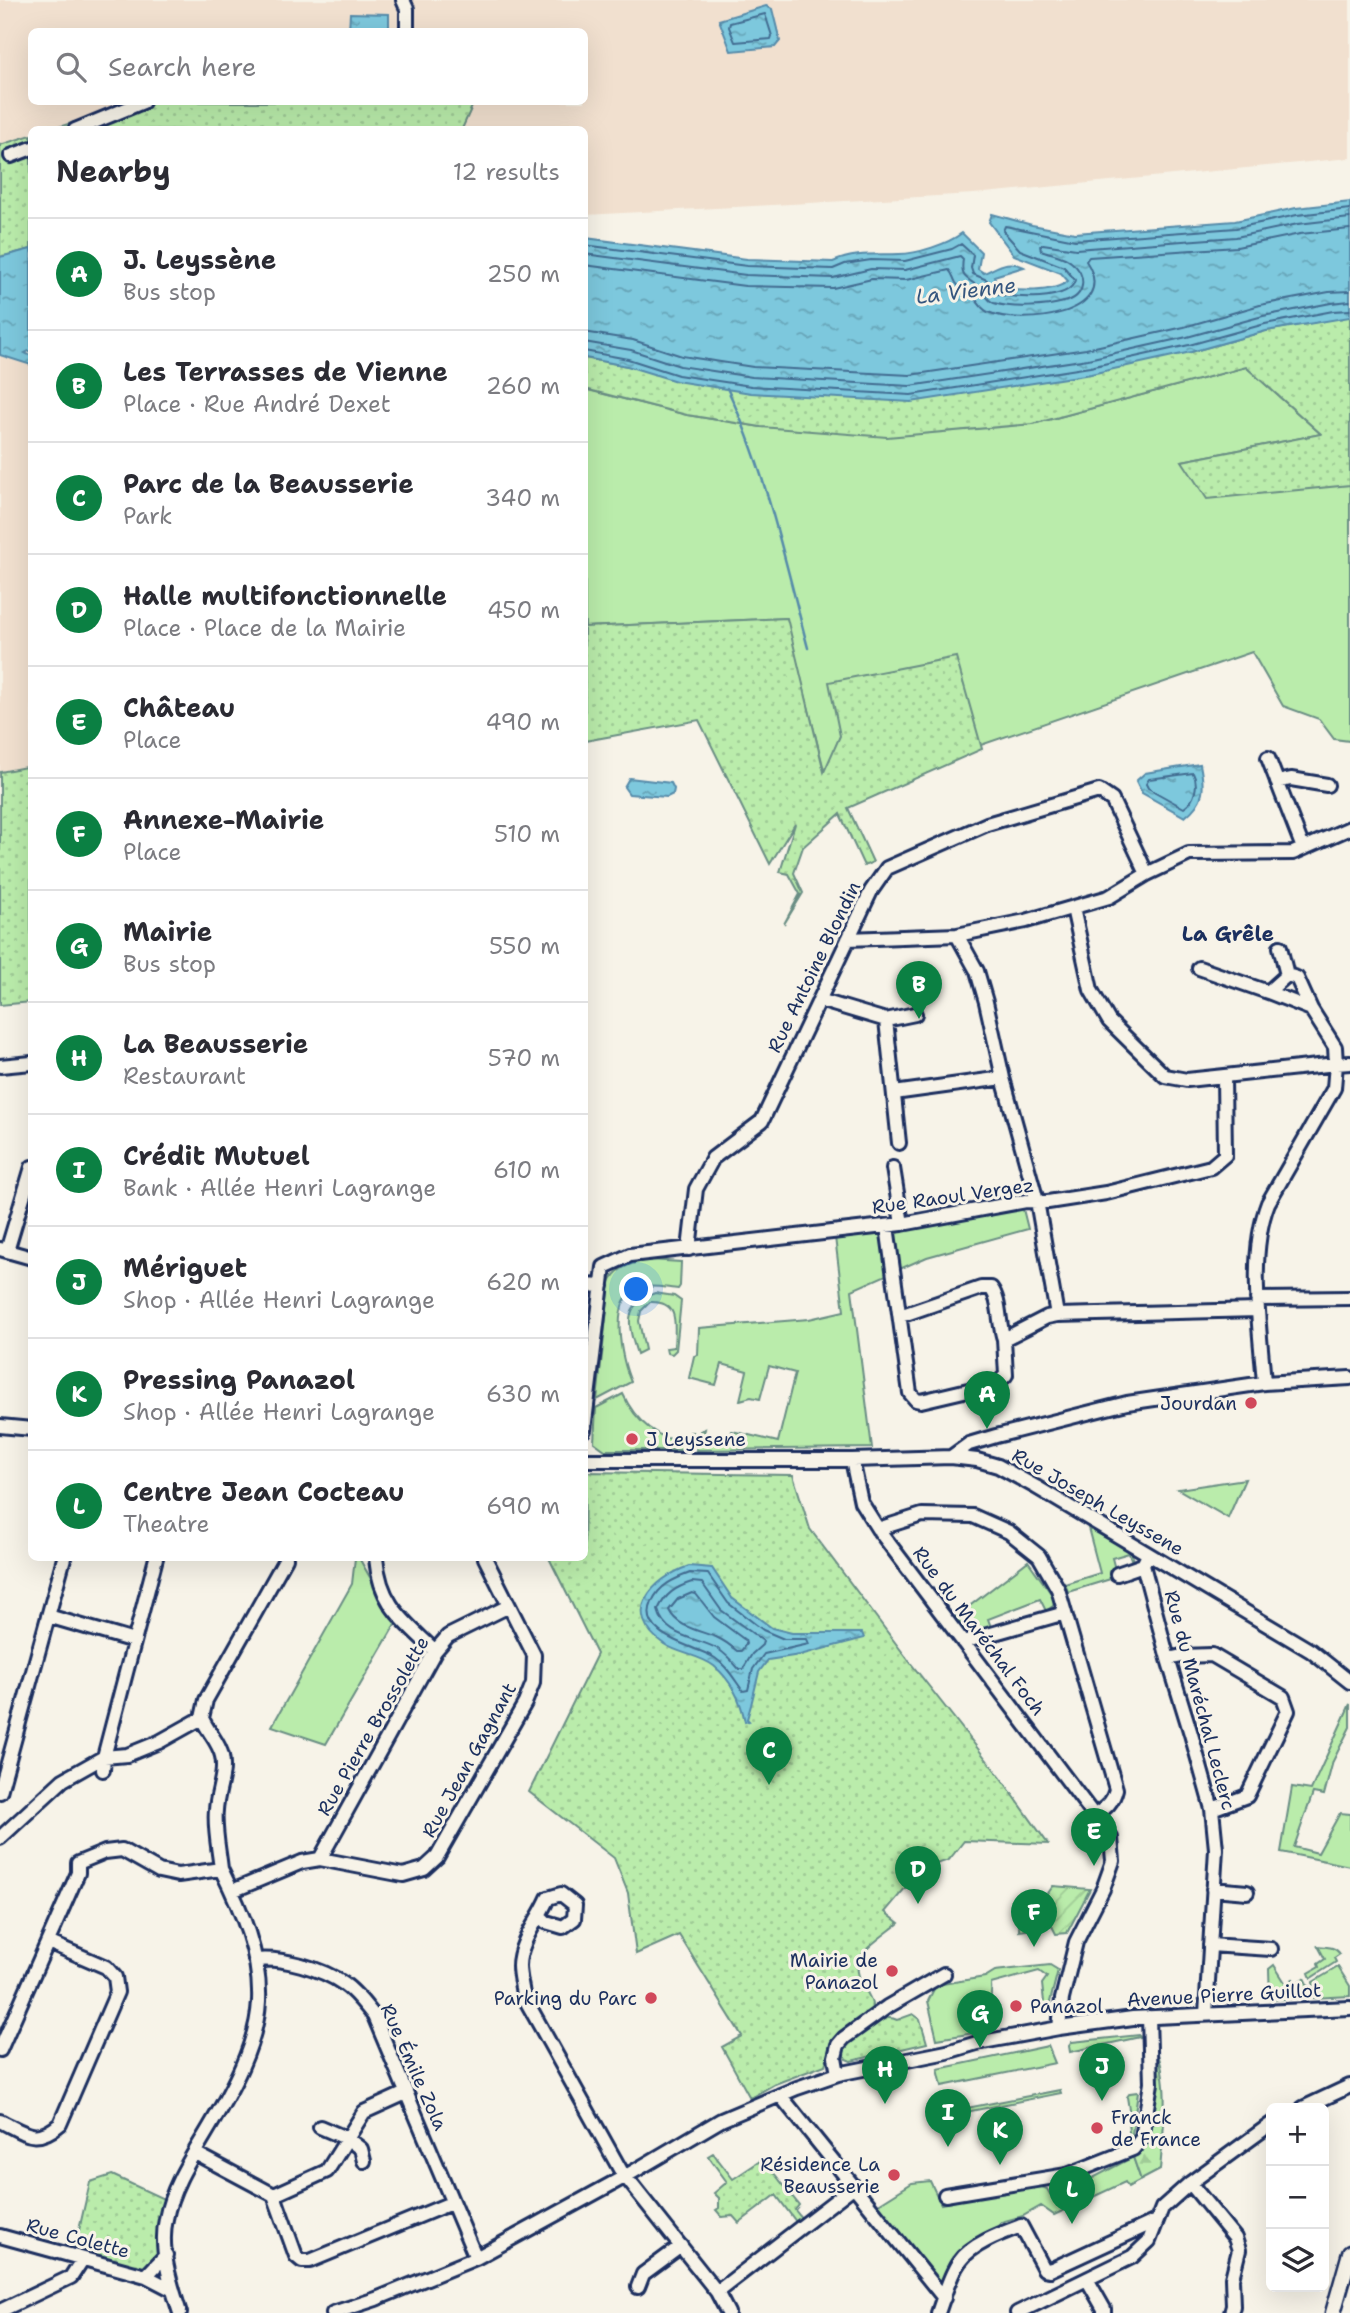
<!DOCTYPE html>
<meta charset="utf-8">
<style>
:root{--surface:#fff;--page:#f2f2f3;--text:#2b2b33;--muted:#7c7c81;--line:#e1e1e2;--accent:#0b8043}
body{margin:0;font-family:"Shantell Sans",sans-serif;background:var(--page);color:var(--text)}
.controls{position:absolute;right:21px;bottom:21px;display:grid;overflow:hidden;border-radius:10px;box-shadow:0 7px 28px #0002}
.controls button{width:63px;height:63px;display:grid;place-items:center;padding:0;border:0;border-bottom:2px solid var(--line);background:var(--surface);color:var(--text);font:35px sans-serif}
.you{position:absolute;left:637px;top:1290px;width:24px;height:24px;margin:-18px;border:5px solid #fff;border-radius:50%;background:#1a73e8;box-shadow:0 0 0 10px #1a73e833}
.badge{display:grid;place-items:center;width:46px;height:46px;border-radius:50%;background:var(--accent);color:#fff;font-size:23px;font-weight:700}
.pin{position:absolute;translate:-50% -58px;filter:drop-shadow(0 2px 4px #0008)}
.pin::after{content:'';position:absolute;top:37px;width:24px;height:21px;background:inherit;clip-path:polygon(0 0,100% 0,50% 100%)}
.list{margin:0;padding:0;list-style:none}
h2{display:flex;justify-content:space-between;align-items:center;height:91px;margin:0;padding:0 28px;font-size:30px}
h2 small{font-size:23px;font-weight:400;color:var(--muted)}
.list li{display:grid;grid-template-columns:46px 1fr auto;gap:21px;align-items:center;box-sizing:border-box;height:112px;padding:0 28px;border-top:2px solid var(--line)}
.list b{display:block;font-size:26px;white-space:nowrap}
.list p{margin:0;font-size:23px;white-space:nowrap;color:var(--muted)}
.list em{font-size:23px;font-style:normal;color:var(--muted)}
.icon{flex:none;width:38px;height:38px;fill:none;stroke:currentColor;stroke-width:2;stroke-linecap:round;stroke-linejoin:round}
.map{position:relative;flex:none;width:1350px;height:2313px;overflow:hidden}
.search{position:absolute;background:var(--surface);box-shadow:0 7px 28px #0002;left:28px;top:28px;width:560px;height:77px;display:flex;align-items:center;gap:18px;box-sizing:border-box;padding:0 24px;border-radius:10px;color:var(--muted);font-size:26px}
.panel{position:absolute;background:var(--surface);box-shadow:0 7px 28px #0002;left:28px;top:126px;width:560px;height:1435px;border-radius:10px}
.map>svg:first-child{display:block}
.built{fill:#f1e0cf}
.grass{fill:#baecab;stroke:#6a8e84;stroke-width:2}
.forest{fill:url(#forest-firs);stroke:#6a8e84;stroke-width:2}
.park{fill:url(#park-dots);stroke:#6a8e84;stroke-width:2}
.garden{fill:url(#garden-furrows);stroke:#6a8e84;stroke-width:2}
.water{fill:url(#water-ripples);stroke:#568baa;stroke-width:2}
.lines{fill:none;stroke-linecap:round;stroke-linejoin:round}
.shore{stroke:#426c91;stroke-width:2}
.stream{stroke:#568baa;stroke-width:2.5}
.minor-casing{stroke:#1b2f5e;stroke-width:18}
.major-casing{stroke:#1b2f5e;stroke-width:19}
.minor{stroke:#f7f3e8;stroke-width:12}
.major{stroke:#f7f3e8;stroke-width:14}
.poi-dot{fill:#d1495b;stroke:#f7f3e8;stroke-width:2.5}
.labels{text-anchor:middle;dominant-baseline:central;stroke-width:6;stroke-linejoin:round;paint-order:stroke}
.street-label{font-size:19px;fill:#1b2f5e;stroke:#f7f3e8}
.poi-label{font-size:19px;fill:#1b2f5e;stroke:#f7f3e8;text-anchor:end}
.water-label{font-size:21px;font-style:italic;fill:#34557e;stroke:#f7f3e8}
.neighbourhood-label{font-size:21px;font-weight:bold;fill:#1b2f5e;stroke:#f7f3e8}
</style>
<div class="map">
<svg width="1350" height="2313" viewBox="0 0 1350 2313">
<defs>
<pattern id="forest-firs" width="22" height="20" patternUnits="userSpaceOnUse" patternTransform="scale(1.75)"><rect width="22" height="20" fill="#baecab"/><path d="M5 1l3.5 6h-7zM16 11l3.5 6h-7z" fill="#9fcb96"/></pattern>
<pattern id="park-dots" width="8" height="8" patternUnits="userSpaceOnUse" patternTransform="scale(1.75)"><rect width="8" height="8" fill="#baecab"/><path d="M2 2h.1M6 6h.1" fill="none" stroke="#9fcb96" stroke-width="1.8" stroke-linecap="round"/></pattern>
<pattern id="garden-furrows" width="10" height="10" patternUnits="userSpaceOnUse" patternTransform="scale(1.75)"><rect width="10" height="10" fill="#baecab"/><path d="M-1 1l2-2M0 10L10 0M9 11l2-2" fill="none" stroke="#9fcb96"/></pattern>
<pattern id="water-ripples" width="26" height="14" patternUnits="userSpaceOnUse" patternTransform="scale(1.75)"><rect width="26" height="14" fill="#7dc8dd"/><path d="M2 4q2-2 4 0t4 0M15 11q2-2 4 0t4 0" fill="none" stroke="#66a3b6"/></pattern>
</defs>
<rect width="100%" height="100%" fill="#f7f3e8"/>
<filter id="ink" filterUnits="userSpaceOnUse"><feTurbulence type="fractalNoise" baseFrequency=".0143" numOctaves="2"/><feDisplacementMap in="SourceGraphic" scale="14" xChannelSelector="R" yChannelSelector="G"/><feConvolveMatrix kernelMatrix="1 2 1 2 8 2 1 2 1" color-interpolation-filters="sRGB"/></filter>
<g filter="url(#ink)">
<path class="built" d="M0,0H1350V158L974,194L585,215L584,130L462,129L474,102H584V32H425L419,29L417,32H32V102H139L49,129L32,130L31,135L0,145Z
M0,355L32,365L31,766L0,772Z"/>
<path class="grass" d="M1246,367L1321,434L1182,461L1350,480V741L1334,739L1319,719L1283,706L1252,652L981,745L840,736L825,774L786,618L585,627L584,389L687,415L761,427L1033,424Z
M1016,1208L1023,1209L1028,1229L927,1257L852,1290L872,1448L696,1450L700,1431L705,1429L703,1437L728,1443L732,1431L778,1442L795,1373L769,1366L760,1399L751,1397L740,1400L747,1371L722,1364L716,1385L689,1378L694,1356L698,1355L699,1328L809,1319L844,1311L835,1237Z
M649,1260L681,1262L680,1286L678,1289C666,1288 650,1284 639,1288C608,1297 621,1360 631,1382L597,1400L610,1282C616,1267 634,1262 649,1260Z
M655,1293L674,1296L681,1301L676,1350L672,1354L667,1353L666,1348L674,1347C675,1324 680,1301 650,1302L641,1311L639,1321L645,1350L637,1354C628,1326 622,1304 655,1293Z
M623,1394C635,1421 658,1441 688,1442L690,1432H693L690,1450H605L594,1442L596,1408Z
M1245,1479L1228,1518L1178,1489Z
M1088,1528L1131,1551L1134,1561L1132,1562L1129,1553L1112,1558L1117,1577L1068,1592L1065,1584L1100,1573Z
M355,1558H359L396,1623L326,1744L272,1726L352,1584Z
M1028,1561L1055,1599L1053,1606L1046,1611L1040,1599L988,1619L991,1627L974,1632L963,1631L954,1618Z
M1350,1704V1727L1333,1761L1324,1795L1313,1793L1294,1847L1318,1853L1340,1813L1350,1814V1866L1281,1852L1292,1787L1311,1790Z
M1318,1946C1326,1947 1335,1946 1340,1954L1334,1958L1336,1962L1311,1978L1309,1973L1319,1967L1318,1964L1325,1959Z
M1050,1965L1058,1970L1049,2006L1037,2008L1044,2002L1042,1984L1047,1977L1039,1971L991,1984C993,2002 984,2014 981,2032L937,2039L928,2001L936,1985L985,1977L995,1971Z
M1274,1965L1286,1984L1293,1979L1296,1983L1304,1978L1309,1988L1310,1997L1270,2000L1269,1969Z
M1338,1967L1350,1986V1996L1314,1998L1313,1982Z
M1139,2035L1140,2037L1070,2052L1069,2046L1072,2042Z
M1048,2046L1055,2063L942,2086L938,2069Z
M1060,2090L1061,2093L946,2116V2112Z
M1138,2092L1132,2134H1135L1130,2141L1128,2122L1131,2121L1127,2097L1130,2093Z
M1133,2157L1141,2180L1128,2187L1125,2182L1054,2215L1041,2206L1023,2216L1001,2222L997,2232L942,2285L933,2278L877,2205L912,2183L930,2181L941,2204L1034,2184L1047,2189L1053,2199Z"/>
<path class="forest" d="M1155,2047C1171,2081 1163,2134 1160,2170L1141,2180L1133,2157L1147,2145L1157,2060Z"/>
<path class="park" d="M139,102H474L462,129L49,130Z
M31,135V249L0,257V145Z
M1350,316V485L1207,499L1182,461L1321,434L1246,367L1033,424L887,437L761,427L687,415L585,389L584,358L627,366L1191,352L1266,331Z
M787,618L824,772L840,736L829,682L956,657L982,749L848,808L873,862L864,866L840,814L803,847L794,873L803,893L784,924L800,894L789,874L780,872L795,824L770,864L699,720L585,741L584,627Z
M31,766V1002L0,1005V772Z
M585,1472L793,1475L810,1529L909,1661L1001,1778L1048,1844L964,1841L949,1860L921,1869L885,1912L899,1923C888,1932 874,1941 865,1951C842,1976 881,1997 870,2012C867,2016 861,2019 857,2022C837,2036 832,2042 825,2065L775,2084L750,2098L722,2047L742,2036L679,1935L636,1954L628,1893L614,1858L529,1792L597,1654L549,1558H584Z
M913,2014L920,2019L927,2043L851,2061L846,2059L843,2052L846,2045C859,2035 880,2011 897,2020Z
M713,2153L733,2179L763,2159L799,2205L795,2210L802,2219L797,2223L776,2195L739,2223L733,2216L722,2217L716,2210L719,2208V2198L714,2193L727,2182L708,2156Z
M112,2175L166,2200L159,2257L148,2269L134,2270L74,2252L90,2182Z"/>
<path class="garden" d="M1053,1886L1090,1889L1067,1933L1056,1934L1052,1926L1019,1931L1020,1906H1039Z"/>
<path class="water" d="M766,6L772,9L780,41L775,47L731,51L719,20Z
M350,13L389,14V31H349Z
M1350,202V317L1266,331L1191,352L1091,374L911,402L751,393L676,381L627,366L585,358V238L747,259L833,262C855,252 876,255 899,254C917,254 948,244 962,233L981,252L978,269L984,273C1000,266 1007,259 1024,267L994,276L998,287C1016,292 1054,293 1068,281L1061,273L1014,255L989,222L992,214L1032,225L1075,233L1235,221L1296,208Z
M31,249V350L25,353L31,356V365L0,355V257Z
M1200,764C1205,789 1205,801 1185,817L1142,793L1136,781L1145,773Z
M629,778L671,783L674,789L673,794L667,797L629,794L624,787Z
M689,1566L712,1568L732,1598L772,1628L792,1633H862L864,1638L800,1655L768,1660L759,1672L751,1705L747,1719L749,1721L745,1722C741,1701 731,1680 714,1666C700,1655 679,1654 664,1644C620,1613 652,1579 689,1566Z"/>
<g class="lines">
<path class="shore" d="M765,14L772,36L771,39L735,42L729,27L730,23Z
M584,245L747,266L833,269L845,264L871,260L905,261L952,249L961,244L973,255L971,268L973,274L987,280L995,293C1012,299 1070,302 1075,280L1064,267L1020,250L1003,231L1005,226L1075,240L1236,228L1297,215L1350,209
M584,254L746,275L833,278L871,269L905,270L960,256L963,259C960,280 967,277 980,288C986,293 986,300 994,303C1012,309 1046,307 1064,302C1086,297 1088,275 1071,262C1063,255 1051,254 1041,250L1040,246L1043,244L1076,249L1236,237L1298,224L1350,218
M584,265L745,286L833,288L872,279L906,280L949,270C953,274 953,278 956,283C961,290 968,291 973,297C979,302 980,308 988,312C1019,326 1122,316 1086,261L1089,257L1237,247L1300,234L1350,229
M584,332L633,340L682,356L753,367L910,375L1086,349L1184,327L1260,305L1329,292L1350,291
M584,342L631,350L680,366L752,377L910,386L1088,359L1187,337L1263,316L1331,303L1350,301
M584,351L628,359L678,375L751,386L911,395L1090,367L1189,345L1265,324L1333,311L1350,310
M1193,773C1199,784 1195,801 1184,808L1148,788L1146,784L1149,779Z
M690,1573L708,1574L728,1603L763,1630L784,1639H807L809,1644L764,1654L753,1669L748,1690L743,1691C734,1679 727,1666 715,1658C697,1646 636,1637 652,1602C659,1585 674,1579 690,1573Z
M692,1582L702,1583L721,1610L763,1641L762,1645L752,1654L743,1669H739C733,1662 726,1654 718,1649C697,1637 665,1638 658,1610C665,1594 676,1587 692,1582Z
M692,1593L696,1594L714,1617L745,1640L746,1644L741,1651H737C731,1646 725,1641 718,1638C702,1631 677,1628 669,1610L678,1599Z"/>
<path class="stream" d="M727,388C766,470 785,562 808,648"/>
<defs>
<path id="minor" d="M403,0L407,9V32
M75,130L143,102
M11,156L32,148
M1268,758L1303,848
M1277,782L1291,779L1327,785
M1073,908L1091,990L1109,1021L1165,1076L1187,1080L1336,1064L1335,1047L1311,1009L1297,978L1287,975L1280,947
M957,935L977,971L986,1002L1003,1078L1037,1201L1057,1315L1258,1310
M848,939L957,935L1026,921L1109,897L1147,874L1189,854L1293,853L1350,828
M1199,968L1268,992
M1287,975L1268,992L1311,1009
M819,1000L886,1020L915,1014
M886,1020L899,1143
M0,1066L32,1063
M894,1093L1003,1078
M893,1168L902,1224
M887,1226L910,1393L916,1400L921,1401L998,1383L1006,1375L1004,1339L1047,1317L1057,1315
M0,1249L32,1258
M689,1249L696,1189L713,1158L762,1121L871,891L887,868L987,824L1099,791L1112,800L1147,874
M7,1251L32,1167
M584,1285L602,1286
M1257,1299L1350,1298
M900,1316L981,1288H991C1001,1301 998,1323 1004,1339
M1264,1383C1260,1329 1248,1254 1268,1203L1334,1088L1336,1064L1350,1063
M0,1426L32,1429
M584,1430L604,1267L630,1255L902,1224L1026,1201L1048,1202L1106,1193L1211,1167L1225,1155L1224,1076
M951,1457L969,1444L996,1436L1127,1403L1264,1383L1350,1378
M584,1460H852L951,1457L977,1460L998,1466L1036,1487L1311,1651L1350,1682
M852,1460L861,1502L878,1529L1111,1838L1113,1861L1103,1889L1076,1942L1062,1999L1059,2028
M878,1529L922,1515L973,1516L1009,1532L1039,1556L1058,1589L1116,1789C1113,1802 1106,1808 1095,1815
M376,1558C380,1605 403,1620 435,1651
M1143,1565L1168,1659L1191,1734L1212,1809L1216,1849L1206,2014
M1117,1574L1143,1565L1146,1559
M48,1616L134,1641
M963,1642L1065,1613
M1168,1659L1182,1656L1212,1655L1283,1697L1288,1711L1247,1796L1212,1809
M202,1718C207,1731 219,1742 222,1756C226,1775 217,1791 216,1810C214,1828 219,1850 221,1869
M103,1770L104,1757L156,1558
M0,1792L64,1558
M0,1838L63,1780L104,1757L127,1755L159,1742L202,1718L206,1700L286,1558
M320,1859L435,1651L448,1636L509,1606
M1213,1889L1247,1892
M232,1891L302,1862L320,1859L403,1875L424,1869L437,1857L525,1703L533,1683L534,1655L485,1558
M540,1916L546,1922L563,1927L574,1919L575,1905L561,1894L548,1898C539,1919 519,1942 519,1966C519,1975 522,1986 523,1995L621,2171L717,2292L728,2313
M1210,1945L1271,1949
M255,1960C282,1957 321,1968 344,1984C356,1992 365,2005 374,2016L476,2258
M0,2050L78,1873V1863L105,1852L122,1850L159,1871L178,1875L221,1869C241,1909 261,1955 259,2001C257,2045 231,2091 209,2128C192,2157 172,2186 166,2219C159,2249 171,2285 180,2313
M838,2074L835,2057L838,2045L844,2038L887,2007L944,1974
M780,2095L944,2298
M1303,2108L1350,2086
M0,2121C25,2133 36,2145 60,2124L117,1992L115,1977L106,1967L48,1942
M320,2127L348,2139L361,2149L364,2161
M195,2153L274,2195L296,2256L302,2261H310L451,2203
M1190,2183L1235,2238L1239,2250L1232,2278L1233,2306L1231,2313
M274,2195L327,2171L364,2112L406,2093
M945,2195L1067,2175L1133,2149L1142,2138L1151,2083L1149,2017
M0,2236L146,2276
M166,2255L146,2276L173,2290
M1087,2279L1104,2309V2313
M638,2287L643,2274L681,2246
M717,2292L853,2187
M0,2311L71,2277L82,2260
M333,2313L376,2299L476,2258L626,2176L721,2120L797,2088L838,2074L947,2052L977,2043L1059,2028L1133,2018L1350,2008
M938,2313C944,2297 949,2276 959,2262C971,2244 1002,2233 1021,2226L1044,2269L1050,2270L1156,2221
M1017,2313L1132,2257L1149,2241L1162,2208L1190,2183L1271,2124"/>
<path id="major" d="M1333,2313L1350,2253"/>
</defs>
<use href="#minor" class="minor-casing"/>
<use href="#major" class="major-casing"/>
<use href="#minor" class="minor"/>
<use href="#major" class="major"/>
</g>
</g>
<g class="poi-dot">
<circle cx="1251" cy="1403" r="7"/>
<circle cx="632" cy="1439" r="7"/>
<circle cx="892" cy="1971" r="7"/>
<circle cx="651" cy="1998" r="7"/>
<circle cx="1016" cy="2006" r="7"/>
<circle cx="1097" cy="2128" r="7"/>
<circle cx="894" cy="2175" r="7"/>
</g>
<g class="labels">
<g class="street-label">
<text transform="translate(814 967) rotate(-64)">Rue Antoine Blondin</text>
<text transform="translate(953 1196) rotate(-8)">Rue Raoul Vergez</text>
<text transform="translate(1098 1502) rotate(30)">Rue Joseph Leyssene</text>
<text transform="translate(979 1631) rotate(53)">Rue du Maréchal Foch</text>
<text transform="translate(1200 1700) rotate(75)">Rue du Maréchal Leclerc</text>
<text transform="translate(373 1726) rotate(-60)">Rue Pierre Brossolette</text>
<text transform="translate(469 1760) rotate(-61)">Rue Jean Gagnant</text>
<text transform="translate(1224 1995) rotate(-3)">Avenue Pierre Guillot</text>
<text transform="translate(414 2067) rotate(66)">Rue Émile Zola</text>
<text transform="translate(78 2238) rotate(15)">Rue Colette</text>
</g>
<g class="poi-label">
<text x="1237" y="1403">Jourdan</text>
<text x="646" y="1439" text-anchor="start">J Leyssene</text>
<text x="878" y="1960">Mairie de<tspan x="878" dy="22">Panazol</tspan></text>
<text x="637" y="1998">Parking du Parc</text>
<text x="1030" y="2006" text-anchor="start">Panazol</text>
<text x="1111" y="2117" text-anchor="start">Franck<tspan x="1111" dy="22">de France</tspan></text>
<text x="880" y="2164">Résidence La<tspan x="880" dy="22">Beausserie</tspan></text>
</g>
<g class="water-label">
<text transform="translate(966 291) rotate(-7)">La Vienne</text>
</g>
<g class="neighbourhood-label">
<text x="1228" y="934">La Grêle</text>
</g>
</g>
</svg>
<div class="controls">
<button>+</button>
<button>−</button>
<button><svg class="icon" aria-label="layers" viewBox="0 0 24 24"><path d="M12 4l9 5-9 5-9-5zM3 14l9 5 9-5"/></svg></button>
</div>
<div class="you"></div>
<div class="pin badge" style="left:987px;top:1429px">A</div>
<div class="pin badge" style="left:919px;top:1019px">B</div>
<div class="pin badge" style="left:769px;top:1785px">C</div>
<div class="pin badge" style="left:918px;top:1904px">D</div>
<div class="pin badge" style="left:1094px;top:1866px">E</div>
<div class="pin badge" style="left:1034px;top:1947px">F</div>
<div class="pin badge" style="left:980px;top:2048px">G</div>
<div class="pin badge" style="left:885px;top:2104px">H</div>
<div class="pin badge" style="left:948px;top:2147px">I</div>
<div class="pin badge" style="left:1102px;top:2101px">J</div>
<div class="pin badge" style="left:1000px;top:2165px">K</div>
<div class="pin badge" style="left:1072px;top:2224px">L</div>
<div class="search"><svg class="icon" aria-label="search" viewBox="0 0 24 24"><circle cx="10" cy="10" r="6"/><path d="M15 15l6 6"/></svg>Search here</div>
<section class="panel">
<h2>Nearby<small>12 results</small></h2>
<ul class="list">
<li><span class="badge">A</span><div><b>J. Leyssène</b><p>Bus stop</p></div><em>250 m</em></li>
<li><span class="badge">B</span><div><b>Les Terrasses de Vienne</b><p>Place · Rue André Dexet</p></div><em>260 m</em></li>
<li><span class="badge">C</span><div><b>Parc de la Beausserie</b><p>Park</p></div><em>340 m</em></li>
<li><span class="badge">D</span><div><b>Halle multifonctionnelle</b><p>Place · Place de la Mairie</p></div><em>450 m</em></li>
<li><span class="badge">E</span><div><b>Château</b><p>Place</p></div><em>490 m</em></li>
<li><span class="badge">F</span><div><b>Annexe-Mairie</b><p>Place</p></div><em>510 m</em></li>
<li><span class="badge">G</span><div><b>Mairie</b><p>Bus stop</p></div><em>550 m</em></li>
<li><span class="badge">H</span><div><b>La Beausserie</b><p>Restaurant</p></div><em>570 m</em></li>
<li><span class="badge">I</span><div><b>Crédit Mutuel</b><p>Bank · Allée Henri Lagrange</p></div><em>610 m</em></li>
<li><span class="badge">J</span><div><b>Mériguet</b><p>Shop · Allée Henri Lagrange</p></div><em>620 m</em></li>
<li><span class="badge">K</span><div><b>Pressing Panazol</b><p>Shop · Allée Henri Lagrange</p></div><em>630 m</em></li>
<li><span class="badge">L</span><div><b>Centre Jean Cocteau</b><p>Theatre</p></div><em>690 m</em></li>
</ul>
</section>
</div>
